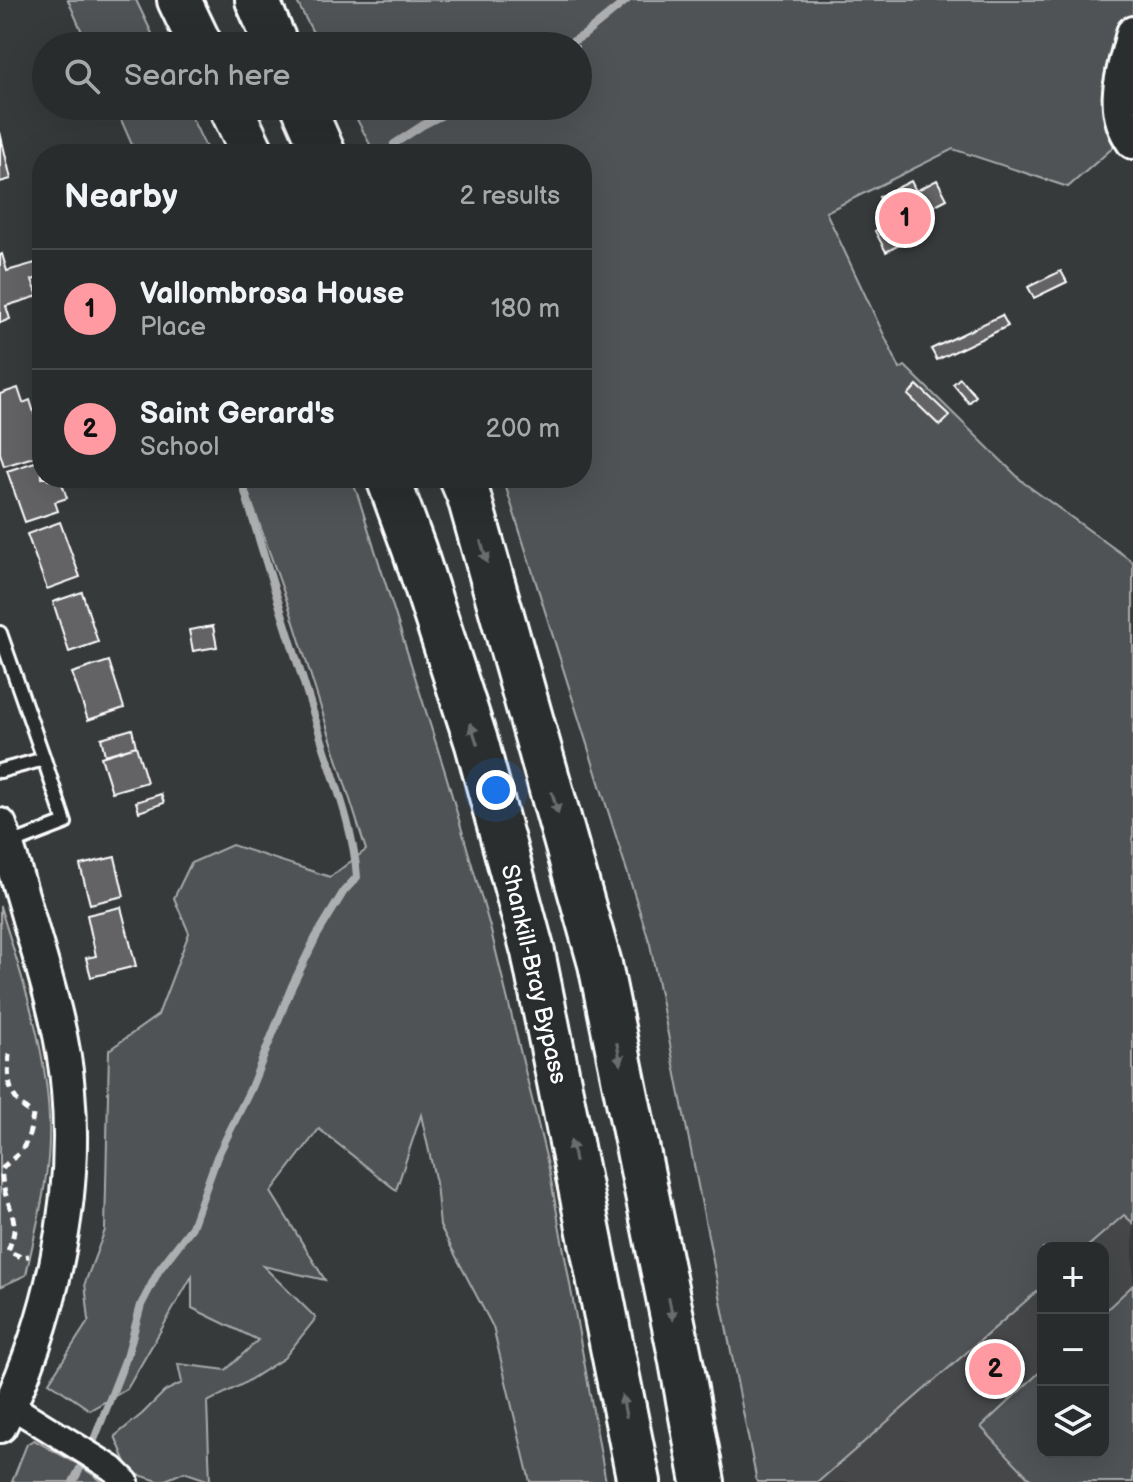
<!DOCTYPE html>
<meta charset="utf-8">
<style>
:root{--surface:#292c2c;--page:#353838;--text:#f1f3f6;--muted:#a5a7a9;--line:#454848;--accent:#ff9aa2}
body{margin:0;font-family:"Balsamiq Sans",sans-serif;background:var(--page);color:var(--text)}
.controls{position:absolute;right:24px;bottom:24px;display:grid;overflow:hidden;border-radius:16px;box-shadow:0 8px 32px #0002}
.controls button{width:72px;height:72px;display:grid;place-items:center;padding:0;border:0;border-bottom:2px solid var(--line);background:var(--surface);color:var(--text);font:40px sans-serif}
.you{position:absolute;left:496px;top:790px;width:28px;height:28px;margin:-20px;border:6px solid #fff;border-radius:50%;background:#1a73e8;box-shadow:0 0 0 12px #1a73e833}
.badge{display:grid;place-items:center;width:52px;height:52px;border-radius:50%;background:var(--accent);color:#111;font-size:26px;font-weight:700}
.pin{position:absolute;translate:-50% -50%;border:4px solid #fff;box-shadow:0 2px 8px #0006}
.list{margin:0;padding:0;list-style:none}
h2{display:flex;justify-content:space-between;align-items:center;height:104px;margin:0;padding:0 32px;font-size:34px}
h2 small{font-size:26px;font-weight:400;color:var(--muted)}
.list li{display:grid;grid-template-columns:52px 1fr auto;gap:24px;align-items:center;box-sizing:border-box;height:120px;padding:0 32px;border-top:2px solid var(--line)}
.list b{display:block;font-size:30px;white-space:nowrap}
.list p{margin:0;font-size:26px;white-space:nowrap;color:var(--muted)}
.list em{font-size:26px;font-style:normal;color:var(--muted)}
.icon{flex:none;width:44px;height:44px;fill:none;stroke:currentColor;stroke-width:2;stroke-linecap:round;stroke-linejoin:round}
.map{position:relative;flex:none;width:1133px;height:1482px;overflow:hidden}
.search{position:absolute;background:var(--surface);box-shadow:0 8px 32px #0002;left:32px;top:32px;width:560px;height:88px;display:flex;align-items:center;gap:20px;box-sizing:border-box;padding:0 28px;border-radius:44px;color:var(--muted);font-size:30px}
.panel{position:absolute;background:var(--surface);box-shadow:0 8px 32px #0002;left:32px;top:144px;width:560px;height:344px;border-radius:32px}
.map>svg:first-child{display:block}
.built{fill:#444748}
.green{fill:#505354;stroke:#a8a9aa;stroke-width:2}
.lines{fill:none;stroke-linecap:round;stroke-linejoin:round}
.stream{stroke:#adaeaf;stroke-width:8}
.building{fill:#636465;stroke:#fff;stroke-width:2}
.lane-casing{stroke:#fff;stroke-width:18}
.street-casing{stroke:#fff;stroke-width:30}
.secondary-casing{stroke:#fff;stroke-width:38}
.highway-casing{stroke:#fff;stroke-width:48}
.path{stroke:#fff;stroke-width:5;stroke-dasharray:8 6;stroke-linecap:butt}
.lane{stroke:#2a2d2e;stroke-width:12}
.street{stroke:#2a2d2e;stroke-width:24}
.secondary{stroke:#2a2d2e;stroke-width:32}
.highway{stroke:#2a2d2e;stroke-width:42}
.oneway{fill:#6a6c6d}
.labels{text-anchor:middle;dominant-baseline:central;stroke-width:7;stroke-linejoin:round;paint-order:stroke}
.street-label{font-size:24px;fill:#fff;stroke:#2a2d2e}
</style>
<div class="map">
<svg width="1133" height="1482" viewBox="0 0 1133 1482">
<rect width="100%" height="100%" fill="#373a3b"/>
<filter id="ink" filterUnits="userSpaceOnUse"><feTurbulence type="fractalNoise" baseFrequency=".0125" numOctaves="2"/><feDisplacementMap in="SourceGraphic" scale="16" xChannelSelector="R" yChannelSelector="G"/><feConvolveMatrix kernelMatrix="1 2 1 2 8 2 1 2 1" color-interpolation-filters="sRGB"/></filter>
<g filter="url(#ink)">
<path class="built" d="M1133,1207V1482H818L1043,1286V1452H1103V1248H1086Z"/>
<path class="green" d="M68,0H136L158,46H88Z
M296,0H1133V130L1068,187L953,149L826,212L900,369L905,366L1024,483L1133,562V1223L1124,1215L1086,1248H1043V1286L818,1482H757L650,944L503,478H582V154H375L350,106H578V46H320Z
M115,106H186L209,154H136Z
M243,478H350L357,493L446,775L490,927L549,1169L606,1482H530L493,1327L440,1226L436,1183L421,1115L396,1190L319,1129L271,1192L325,1280L263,1266L316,1318L284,1358L243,1384L207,1402L210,1481L184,1472L161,1482L130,1472L115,1436L142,1414L165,1391L182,1383L178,1364L226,1370L258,1340L192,1308V1276L127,1389L90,1410L49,1382L89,1320L85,1283L105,1230L109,1050L158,1015L189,933L174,898L191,863L232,845L330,877L366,850L290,610Z
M0,906C23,981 52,1062 49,1141C48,1185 35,1232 26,1275L0,1287Z
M1133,1285V1482H1033L981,1427L1043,1369V1452H1103V1313Z
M34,1440L76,1463L103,1482H12L27,1444Z"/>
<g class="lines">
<path class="stream" d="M565,46L584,35L627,0
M394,144L423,125L460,106
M73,1482L92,1445L128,1353L141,1305L159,1270L192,1227L217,1157L250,1090L292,986L316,937L344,891L357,877C354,831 336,785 322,741C295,653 266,566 241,478"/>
</g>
<path class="building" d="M0,132L11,179L0,182Z
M937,180L947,199L918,214L926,231L886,252L875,231L891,222L879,197L911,181L916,191Z
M2,254L7,271L42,261V277L32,280L38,296L6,306L10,319L0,323V255Z
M1061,271L1067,282L1034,298L1028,287Z
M1002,315L1008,326L937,360L931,349Z
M960,378L976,396L969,403L953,384Z
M917,385L950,416L940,426L908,395Z
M18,388L23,403L30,400L41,435L34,437L40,455L4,466L0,453V394Z
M41,460L42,478H47L48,480L60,478L67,498L55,502L58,511L25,522L7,471Z
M60,522L80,577L47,589L27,534Z
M82,592L98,642L69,652L53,602Z
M213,626L217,647L193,651L189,630Z
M109,661L124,708L88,720L72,673Z
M132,729L136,746L105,755L101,738Z
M136,746L147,782L112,792L101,757Z
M161,794L164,803L139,812L136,802Z
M115,857L124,896L90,904L80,865Z
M121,907L136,966L91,977L86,958L96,956L87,915Z"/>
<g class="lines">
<defs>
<path id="lane" d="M0,633L44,759L0,771
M8,845L65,823L44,759"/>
<path id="street" d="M10,1405L113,1469L126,1482"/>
<path id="secondary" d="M1133,33C1124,71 1108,107 1133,142
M0,825C12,859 22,895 32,930C47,982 64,1036 68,1090C78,1203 50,1325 0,1426"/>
<path id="highway" d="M179,0L201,46
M257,0L277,46
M230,106L253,154
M303,106L324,154
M388,478L414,549L477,744L533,952L639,1482
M461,478L469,497L600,964L680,1356L703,1482"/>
</defs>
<use href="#lane" class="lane-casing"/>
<use href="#street" class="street-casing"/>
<use href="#secondary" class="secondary-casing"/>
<use href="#highway" class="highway-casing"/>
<path class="path" d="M9,1054C7,1083 8,1097 33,1115C31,1128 29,1141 20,1152C15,1158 5,1163 2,1170C0,1190 13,1207 14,1225C15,1234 11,1242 8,1251L21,1257L29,1256"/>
<use href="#lane" class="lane"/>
<use href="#street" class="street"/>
<use href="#secondary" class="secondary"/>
<use href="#highway" class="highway"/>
</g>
<defs><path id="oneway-solid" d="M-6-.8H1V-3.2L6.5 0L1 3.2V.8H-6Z" transform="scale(2)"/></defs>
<g class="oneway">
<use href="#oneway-solid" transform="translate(484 552) rotate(74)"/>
<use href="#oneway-solid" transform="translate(474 734) rotate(-108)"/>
<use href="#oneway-solid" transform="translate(555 803) rotate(74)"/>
<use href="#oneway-solid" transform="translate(619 1054) rotate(79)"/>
<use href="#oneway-solid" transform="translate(573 1151) rotate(-101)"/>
<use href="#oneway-solid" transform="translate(671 1309) rotate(79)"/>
<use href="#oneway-solid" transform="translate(624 1406) rotate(-101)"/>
</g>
</g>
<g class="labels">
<g class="street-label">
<text transform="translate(534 974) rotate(77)">Shankill-Bray Bypass</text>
</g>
</g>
</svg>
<div class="controls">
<button>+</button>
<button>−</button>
<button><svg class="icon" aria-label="layers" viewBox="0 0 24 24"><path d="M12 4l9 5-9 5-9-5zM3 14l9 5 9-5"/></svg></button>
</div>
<div class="you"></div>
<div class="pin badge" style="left:905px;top:218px">1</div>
<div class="pin badge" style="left:995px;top:1369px">2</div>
<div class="search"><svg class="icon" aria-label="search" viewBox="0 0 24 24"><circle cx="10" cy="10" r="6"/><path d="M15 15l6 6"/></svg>Search here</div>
<section class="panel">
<h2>Nearby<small>2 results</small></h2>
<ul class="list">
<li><span class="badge">1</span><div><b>Vallombrosa House</b><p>Place</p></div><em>180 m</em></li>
<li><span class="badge">2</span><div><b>Saint Gerard's</b><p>School</p></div><em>200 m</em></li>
</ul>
</section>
</div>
